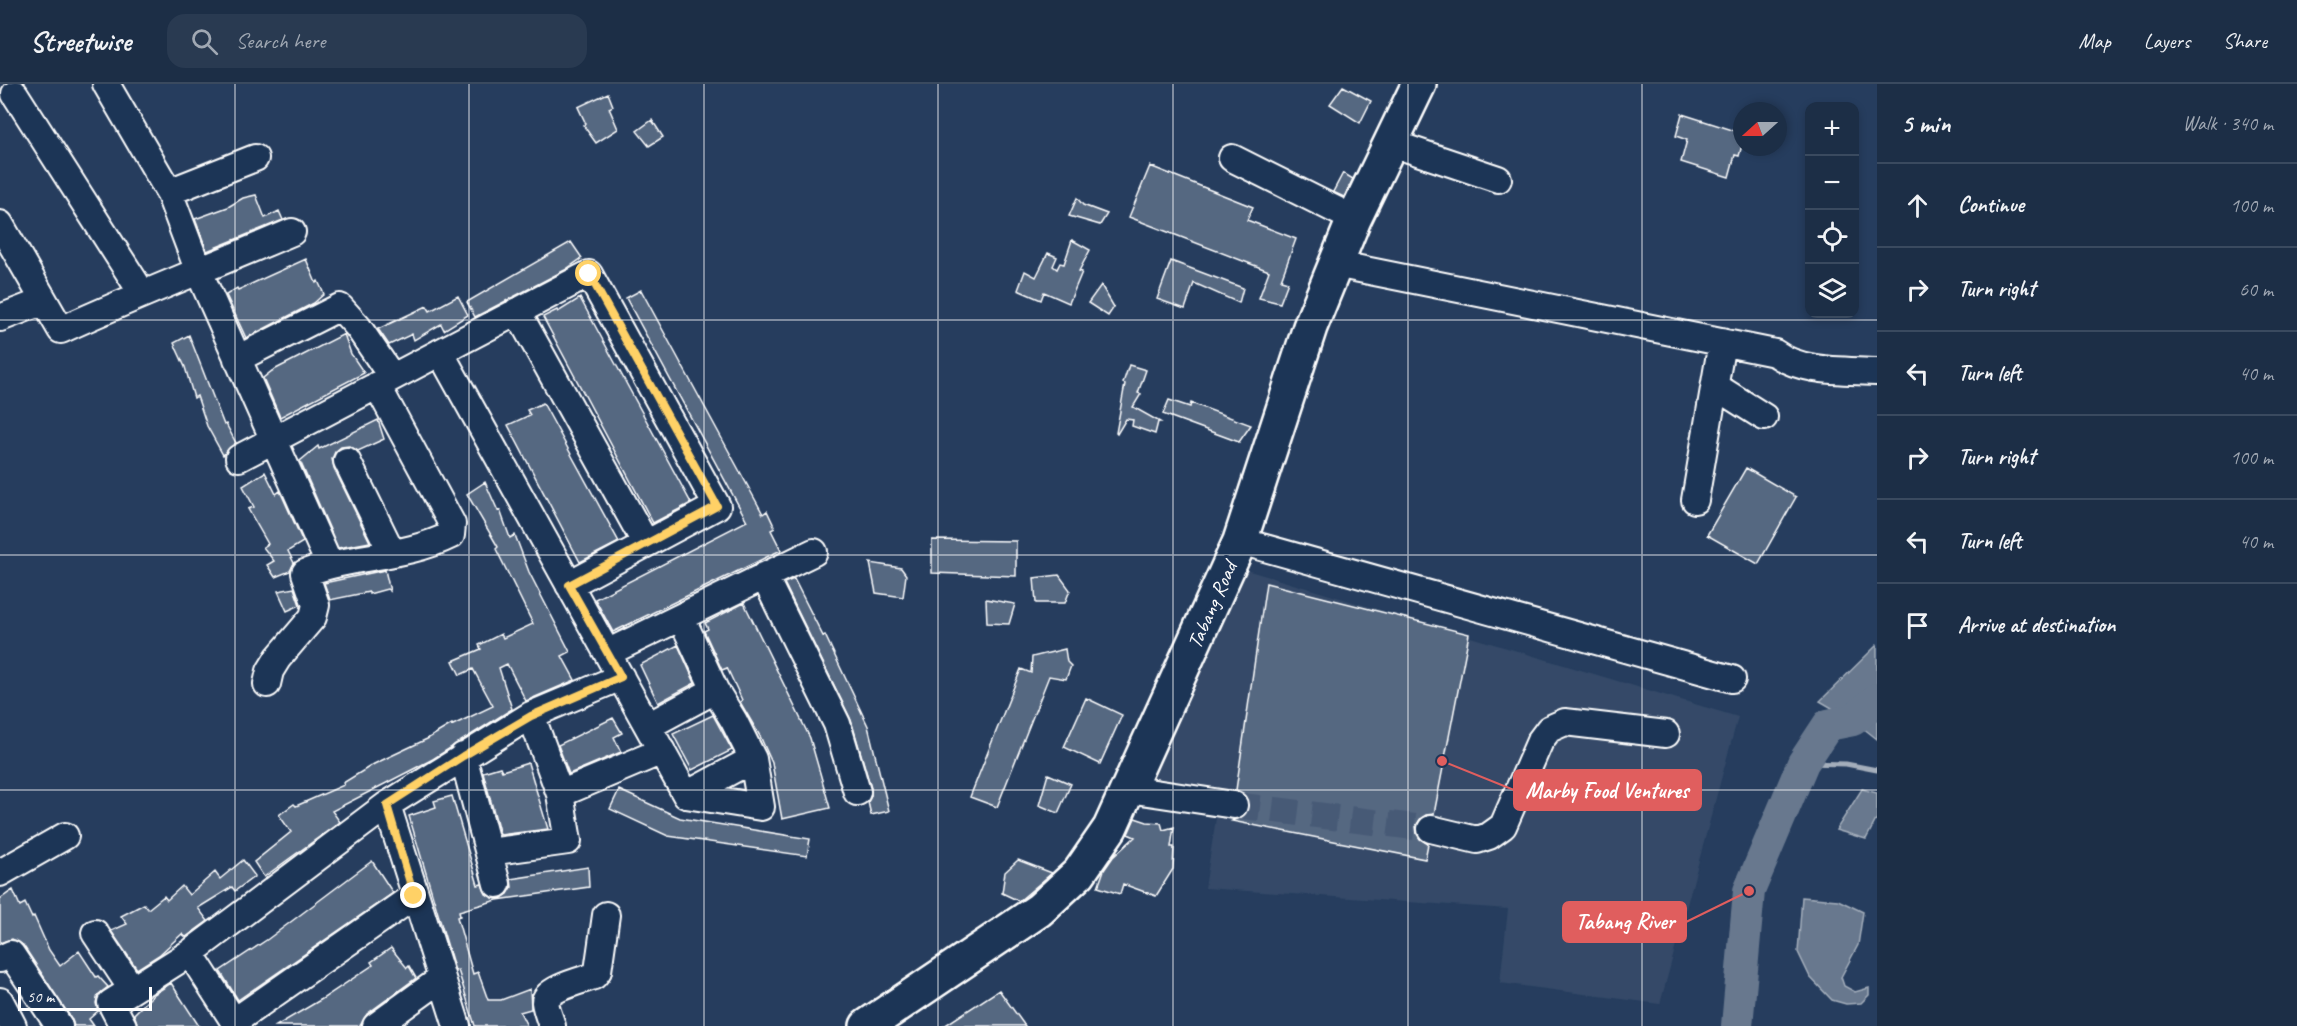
<!DOCTYPE html>
<meta charset="utf-8">
<style>
:root{--surface:#1c2e46;--page:#293a51;--text:#f1f3f6;--muted:#a0a8b3;--line:#3a4a5f}
body{margin:0;font-family:Caveat,sans-serif;background:var(--page);color:var(--text)}
.controls{position:absolute;right:18px;top:18px;display:grid;overflow:hidden;border-radius:12px;box-shadow:0 3px 9px #0003}
.controls button{width:54px;height:54px;display:grid;place-items:center;padding:0;border:0;border-bottom:2px solid var(--line);background:var(--surface);color:var(--text);font:30px sans-serif}
.compass{position:absolute;left:1733px;top:18px;width:54px;height:54px;border-radius:50%;background:var(--surface);box-shadow:0 3px 9px #0003;rotate:249deg}
.scale{position:absolute;left:18px;bottom:15px;width:134px;box-sizing:border-box;padding-left:6px;border:3px solid #fff;border-top:0;font-size:16px;line-height:21px;white-space:nowrap;color:#fff;-webkit-text-stroke:4px #1d3557;paint-order:stroke}
.stop{position:absolute;width:18px;height:18px;margin:-14px;border:4px solid #ffd166;border-radius:50%;background:#fff}
.stop.end{background:#ffd166;border-color:#fff;box-shadow:0 2px 6px #0008}
.list{margin:0;padding:0;list-style:none}
h2{display:flex;justify-content:space-between;align-items:center;height:78px;margin:0;padding:0 24px;font-size:26px}
h2 small{font-size:20px;font-weight:400;color:var(--muted)}
.list li{display:grid;grid-template-columns:39px 1fr auto;gap:18px;align-items:center;box-sizing:border-box;height:84px;padding:0 24px;border-top:2px solid var(--line)}
.list b{display:block;font-size:22px;white-space:nowrap}
.list em{font-size:20px;font-style:normal;color:var(--muted)}
.icon{flex:none;width:33px;height:33px;fill:none;stroke:currentColor;stroke-width:2;stroke-linecap:round;stroke-linejoin:round}
.map{position:relative;flex:none;width:1877px;height:942px;overflow:hidden}
header{display:flex;align-items:center;gap:36px;box-sizing:border-box;height:84px;padding:0 30px;background:var(--surface);border-bottom:2px solid var(--line)}
header strong{font-size:28px}
nav{display:flex;gap:33px;margin-inline-start:auto;font-size:21px}
.search{width:420px;height:54px;background:var(--page);display:flex;align-items:center;gap:15px;box-sizing:border-box;padding:0 21px;border-radius:18px;color:var(--muted);font-size:22px}
main{display:flex}
aside{flex:1;background:var(--surface)}
.map>svg:first-child{display:block}
.built{fill:#344a68}
.water{fill:#67788e;stroke:#a4aebb;stroke-width:1.5}
.lines{fill:none;stroke-linecap:round;stroke-linejoin:round}
.stream{stroke:#a4aebb;stroke-width:5}
.river{stroke:#67788e;stroke-width:32}
.building{fill:#556781;stroke:#fff;stroke-width:1.5}
.minor-tunnel{stroke:#475a76;stroke-width:26;stroke-dasharray:26 13;stroke-linecap:butt}
.minor-casing{stroke:#fff;stroke-width:30}
.major-casing{stroke:#fff;stroke-width:38}
.minor{stroke:#1d3557;stroke-width:26}
.major{stroke:#1d3557;stroke-width:33}
.route{stroke:#ffd166;stroke-width:8}
.grid{fill:none;stroke:#fff;stroke-width:1.5;stroke-opacity:0.55}
.labels{text-anchor:middle;dominant-baseline:central;stroke-width:6;stroke-linejoin:round;paint-order:stroke}
.street-label{font-size:21px;fill:#fff;stroke:#1d3557}
.leader{fill:none;stroke:#e05e5e;stroke-width:2}
.callout-dot{fill:#e05e5e;stroke:#1d3557;stroke-width:2}
.callout{fill:#e05e5e;stroke:#e05e5e;stroke-width:2}
.callout-label{font-size:22px;text-anchor:middle;font-weight:bold;fill:#fff}
</style>
<header>
<strong>Streetwise</strong>
<div class="search"><svg class="icon" aria-label="search" viewBox="0 0 24 24"><circle cx="10" cy="10" r="6"/><path d="M15 15l6 6"/></svg>Search here</div>
<nav><a>Map</a><a>Layers</a><a>Share</a></nav>
</header>
<main>
<div class="map">
<svg width="1877" height="942" viewBox="0 0 1877 942">
<rect width="100%" height="100%" fill="#263d5e"/>
<filter id="ink" filterUnits="userSpaceOnUse"><feTurbulence type="fractalNoise" baseFrequency=".0167" numOctaves="2"/><feDisplacementMap in="SourceGraphic" scale="12" xChannelSelector="R" yChannelSelector="G"/><feConvolveMatrix kernelMatrix="1 2 1 2 8 2 1 2 1" color-interpolation-filters="sRGB"/></filter>
<g filter="url(#ink)">
<path class="built" d="M1246,486L1738,633L1660,920L1500,899L1508,825L1205,804L1217,728L1138,721Z"/>
<path class="water" d="M1877,561V655L1853,636L1820,617Z
M1862,705L1877,709V734L1866,755L1836,746Z
M1802,813L1838,816L1863,828L1858,861L1841,893L1844,902L1855,908L1869,904V911L1861,919L1846,920L1832,916L1810,893L1798,868Z"/>
<g class="lines">
<path class="stream" d="M1803,679L1846,680L1877,686"/>
<path class="river" d="M1737,942L1749,807L1803,679L1828,641L1853,636L1877,615"/>
</g>
<path class="building" d="M1343,2L1371,17L1360,39L1330,20Z
M608,9L613,22L609,24L618,45L596,59L583,41L586,40L578,23Z
M1682,30L1742,49V61L1739,72L1735,71L1729,93L1681,78L1687,56L1676,52Z
M652,36L663,53L649,62L637,47Z
M1150,82L1253,123L1247,136L1296,155L1281,196L1288,198L1280,219L1259,214L1269,187L1129,133Z
M1343,89L1353,95L1344,113L1333,108Z
M256,111L265,134L279,127L283,136L207,167L195,135L228,123L243,114Z
M1077,114L1083,121L1107,130L1100,141L1069,132Z
M1072,156L1090,166L1079,187L1082,188L1069,219L1044,208L1041,216L1018,206L1025,187L1036,193L1048,169L1057,173L1053,182L1057,185L1060,179L1064,180Z
M571,158L582,174L565,186L475,233L467,218Z
M306,175L316,199L318,197L324,210L314,219L246,254L226,211L237,204L238,206Z
M1171,177L1243,204L1239,219L1194,199L1185,225L1157,215Z
M1101,201L1114,223L1108,232L1088,219Z
M641,206L763,430L767,427L775,444L771,446L781,466L613,548L595,515L747,437L626,214Z
M458,212L468,231L444,246L441,240L414,256L412,250L389,261L378,245L427,222L430,227Z
M580,214L691,419L653,439L543,233L557,226L558,228Z
M344,250L351,270L364,289L280,333L263,294L272,287Z
M189,251L224,341L226,340L236,359L223,371L207,342L197,312L194,314L185,283L174,259Z
M1129,281L1146,286L1138,309L1141,310L1133,323L1160,338H1158L1155,350L1132,342L1133,336L1126,335L1117,350L1116,349L1125,300L1123,299Z
M1169,316L1190,323L1191,319L1251,341L1239,358L1163,330Z
M543,319L619,458L580,478L508,341L530,331L527,326Z
M378,336L384,355L358,367L349,362L341,363L335,368L332,375L334,384L370,458L338,464L300,377L318,362L319,365Z
M1746,384L1796,413L1758,480L1707,451Z
M265,388L276,410L280,407L303,458L288,467L294,479L290,487L275,493L267,481L274,477L263,463L268,460L248,425L254,423L243,402Z
M485,398L498,427L500,426L510,454L515,451L529,488L570,568L562,572L575,596L526,617L507,580L499,584L512,625L433,675L332,727L340,738L264,793L254,778L291,748L279,731L294,720L296,722L344,701L343,699L374,680L427,655L452,640L453,641L493,622L473,585L460,591L453,577L481,565L479,561L501,550L503,554L533,540L496,465L498,463L467,410Z
M932,456L1016,457V492L932,489Z
M870,479L901,484L906,491L903,513L876,509Z
M385,486L390,507L387,505L369,510V508L330,516L324,499Z
M1059,491L1070,506L1065,519H1036L1034,494Z
M794,495L823,552L825,551L868,642L889,727L871,731L868,718L871,712V704L851,636L784,499Z
M1266,499L1469,550L1434,730L1426,731L1421,734L1416,742L1417,750L1420,755L1428,760L1425,775L1232,737L1245,731L1249,724L1248,715L1243,709L1236,706Z
M294,504L300,521L287,527L278,507Z
M986,515L1015,520L1009,540L987,539Z
M744,519L810,654L830,724L782,735L772,679L760,652L740,618L742,616L727,584L722,586L704,547L708,545L705,539Z
M678,561L695,599L658,619L640,581Z
M1065,565L1067,578L1071,582L1066,595L1049,592L997,723L970,713L1021,585L1031,589L1032,573Z
M1086,614L1122,631L1100,680L1064,663Z
M713,631L732,666L692,686L673,650Z
M613,634L622,649L614,653L621,668L569,690L558,661Z
M528,679L548,745L500,751L483,688L500,683L502,687Z
M1048,690L1071,700L1058,729L1039,721Z
M619,706L680,734L810,755L807,772L668,752L610,725Z
M452,712L478,801L482,800L486,810L493,814L500,815L508,810L512,803L511,795L588,783L589,803L497,816L459,827L460,832L457,833L473,890L478,888L488,916H501L530,905L531,925L520,928L527,942H475L458,886L455,887L409,732L436,723L434,717Z
M1135,734L1147,738L1161,739L1163,746L1174,743L1171,763H1174L1173,785L1156,812L1123,800L1120,810L1098,803L1104,786L1113,773L1135,753L1128,750Z
M243,776L255,792L235,807L232,803L198,824L208,837L186,853L182,850L159,871L137,885L111,847L127,840L121,832L144,820L148,825L164,812L167,816L182,802L189,811L215,788L220,795Z
M1018,776L1052,789L1019,817L1002,809L1005,788Z
M372,777L393,809L238,916L220,887L268,855Z
M13,806L20,822L25,819L32,834L34,832L49,866L60,882L79,867L96,893L98,892L108,903L98,911L96,919L98,927L89,935L94,942H74L71,934L23,861L12,855L0,859V815Z
M391,864L407,884L409,882L416,894L367,930L360,942H276L322,915L373,881L371,878Z
M171,899L199,942H138L134,930L154,910Z
M999,906L1025,942H944Z"/>
<g class="lines">
<path class="minor-tunnel" d="M1234,721L1431,745"/>
<defs>
<path id="minor" d="M106,0L169,108L199,188L329,480
M15,10L142,209
M1391,59L1498,95
M1232,74L1354,135
M169,108L255,74
M0,140L61,246C137,211 215,181 292,148
M1335,180L1775,269C1802,289 1844,286 1877,288
M517,227L646,460
M0,234L44,217
M440,268L686,711
M237,275L340,223L358,243L392,293
M1715,302L1764,333
M239,374L589,190L717,422L569,501
M347,377L392,469
M1695,416L1722,258
M1240,457L1732,595
M764,492L837,640L857,708
M681,533L715,606L734,637L753,675L761,723L686,711
M607,569L814,468
M267,600L270,587L278,574L313,533L316,521L305,489C352,471 405,474 451,451L452,440L377,301
M648,642L715,606
M463,672L497,800
M1128,705L1234,721
M560,710L662,667
M686,711L753,675
M1431,745L1477,756L1489,752L1503,742L1540,657L1549,645L1565,638L1666,650
M489,768L568,757L560,710L531,631
M0,789L65,752
M95,849L132,905
M190,869L237,942
M0,875L11,870L59,942
M0,917L13,942
M235,937L414,812
M123,942L111,919L190,869L387,721
M376,942L441,895
M457,942L387,721L531,631L621,593
M552,942C550,935 546,926 545,918C545,905 583,896 594,892L598,887L606,831"/>
<path id="major" d="M867,942L1039,826L1079,789L1110,744L1240,457L1310,243L1354,135L1419,0"/>
</defs>
<use href="#minor" class="minor-casing"/>
<use href="#major" class="major-casing"/>
<use href="#minor" class="minor"/>
<use href="#major" class="major"/>
</g>
</g>
<g class="lines" filter="url(#ink)">
<path class="route" d="M414,812L387,721L463,672L531,632L621,593L569,501L717,422L589,190"/>
</g>
<path class="grid" d="M235,0V942M469,0V942M704,0V942M938,0V942M1173,0V942M1408,0V942M1642,0V942M0,236H1877M0,471H1877M0,706H1877"/>
<g class="labels">
<g class="street-label">
<text transform="translate(1212 521) rotate(-66)">Tabang Road</text>
</g>
</g>
<path class="leader" d="M1442 677L1514 706M1749 807L1686 838"/>
<g class="callout-dot">
<circle cx="1442" cy="677" r="6"/>
<circle cx="1749" cy="807" r="6"/>
</g>
<g class="callout">
<rect x="1514" y="686" width="187" height="40" rx="6"/>
<rect x="1563" y="818" width="123" height="40" rx="6"/>
</g>
<g class="callout-label">
<text x="1607" y="714">Marby Food Ventures</text>
<text x="1625" y="845">Tabang River</text>
</g>
</svg>
<div class="controls">
<button>+</button>
<button>−</button>
<button><svg class="icon" aria-label="locate" viewBox="0 0 24 24"><circle cx="12" cy="12" r="6"/><path d="M12 2v4M12 18v4M2 12h4M18 12h4"/></svg></button>
<button><svg class="icon" aria-label="layers" viewBox="0 0 24 24"><path d="M12 4l9 5-9 5-9-5zM3 14l9 5 9-5"/></svg></button>
</div>
<svg class="compass" viewBox="-18 -18 36 36"><path d="M0-13l5 13h-10z" fill="#e53935"/><path d="M0 13l5-13h-10z" fill="#a0a8b3"/></svg>
<div class="scale">50 m</div>
<div class="stop" style="left:589px;top:190px"></div>
<div class="stop end" style="left:414px;top:812px"></div>
</div>
<aside>
<h2>5 min<small>Walk · 340 m</small></h2>
<ul class="list">
<li><svg class="icon" aria-label="ahead" viewBox="0 0 24 24"><path d="M12 20V5M6 11l6-6 6 6"/></svg><div><b>Continue</b></div><em>100 m</em></li>
<li><svg class="icon" aria-label="right" viewBox="0 0 24 24"><path d="M7 20v-9h11M14 6l5 5-5 5"/></svg><div><b>Turn right</b></div><em>60 m</em></li>
<li><svg class="icon" aria-label="left" viewBox="0 0 24 24"><path d="M17 20v-9H6M10 6l-5 5 5 5"/></svg><div><b>Turn left</b></div><em>40 m</em></li>
<li><svg class="icon" aria-label="right" viewBox="0 0 24 24"><path d="M7 20v-9h11M14 6l5 5-5 5"/></svg><div><b>Turn right</b></div><em>100 m</em></li>
<li><svg class="icon" aria-label="left" viewBox="0 0 24 24"><path d="M17 20v-9H6M10 6l-5 5 5 5"/></svg><div><b>Turn left</b></div><em>40 m</em></li>
<li><svg class="icon" aria-label="arrive" viewBox="0 0 24 24"><path d="M6 21V4h12l-3 4 3 4H6"/></svg><div><b>Arrive at destination</b></div></li>
</ul>
</aside>
</main>
